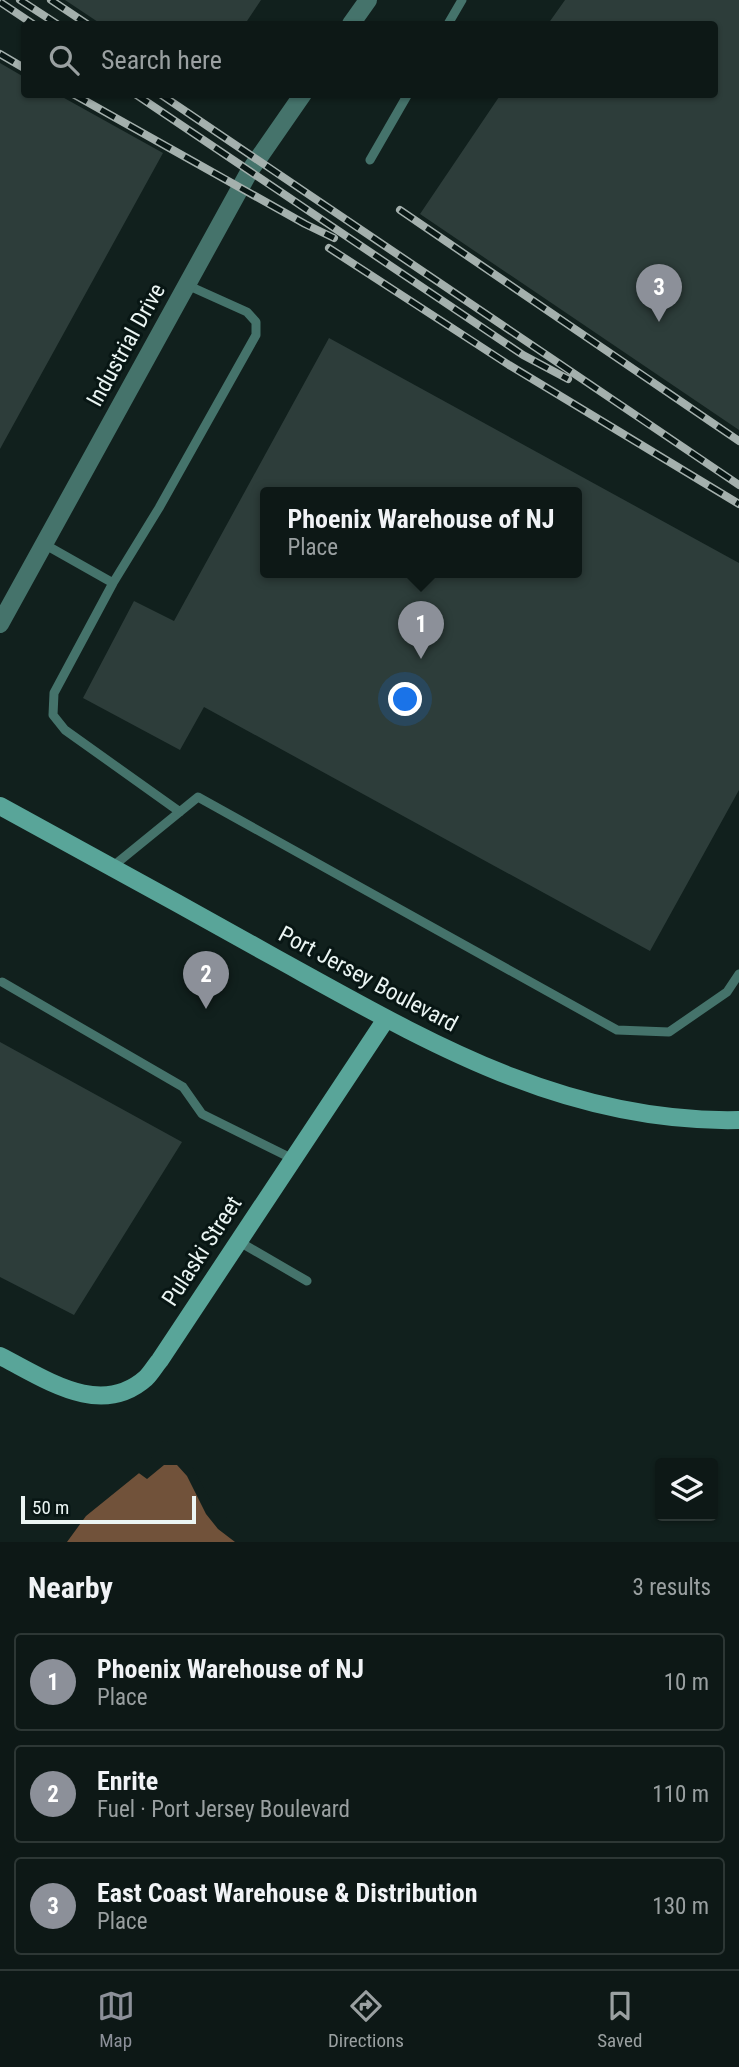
<!DOCTYPE html>
<meta charset="utf-8">
<style>
:root{--surface:#0d1816;--page:#1b2523;--text:#f1f3f6;--muted:#9aa0a1;--line:#2d3735;--accent:#8c9099}
body{margin:0;font-family:"Roboto Condensed",sans-serif;background:var(--page);color:var(--text)}
.controls{position:absolute;right:21px;bottom:21px;display:grid;overflow:hidden;border-radius:7px;box-shadow:0 2px 5px #0004}
.controls button{width:63px;height:63px;display:grid;place-items:center;padding:0;border:0;border-bottom:2px solid var(--line);background:var(--surface);color:var(--text);font:35px sans-serif}
.scale{position:absolute;left:21px;bottom:18px;width:175px;box-sizing:border-box;padding-left:7px;border:4px solid #ebf5f3;border-top:0;font-size:19px;line-height:24px;white-space:nowrap;color:#ebf5f3;-webkit-text-stroke:5px #081614;paint-order:stroke}
.you{position:absolute;left:406px;top:700px;width:24px;height:24px;margin:-18px;border:5px solid #fff;border-radius:50%;background:#1a73e8;box-shadow:0 0 0 10px #1a73e833}
.badge{display:grid;place-items:center;width:46px;height:46px;border-radius:50%;background:var(--accent);color:#fff;font-size:23px;font-weight:700}
.pin{position:absolute;translate:-50% -58px;filter:drop-shadow(0 2px 4px #0008)}
.pin::after{content:'';position:absolute;top:37px;width:24px;height:21px;background:inherit;clip-path:polygon(0 0,100% 0,50% 100%)}
.popup{position:absolute;left:260px;top:487px;width:322px;height:91px;box-sizing:border-box;display:grid;place-content:center;border-radius:7px;background:var(--surface);filter:drop-shadow(0 2px 5px #0005);font-size:23px;white-space:nowrap;color:var(--muted)}
.popup b{font-size:26px;color:var(--text)}
.popup::after{content:'';position:absolute;left:50%;top:100%;margin-left:-14px;border:14px solid transparent;border-top-color:var(--surface)}
.list{margin:0;padding:0;list-style:none}
h2{display:flex;justify-content:space-between;align-items:center;height:91px;margin:0;padding:0 28px;font-size:30px}
h2 small{font-size:23px;font-weight:400;color:var(--muted)}
.list li{display:grid;grid-template-columns:46px 1fr auto;gap:21px;align-items:center;box-sizing:border-box;height:98px;margin:0 14px 14px;padding:0 14px;border:2px solid var(--line);border-radius:7px}
.list b{display:block;font-size:26px;white-space:nowrap}
.list p{margin:0;font-size:23px;white-space:nowrap;color:var(--muted)}
.list em{font-size:23px;font-style:normal;color:var(--muted)}
.icon{flex:none;width:38px;height:38px;fill:none;stroke:currentColor;stroke-width:2;stroke-linecap:round;stroke-linejoin:round}
.map{position:relative;flex:none;width:739px;height:1542px;overflow:hidden}
.search{position:absolute;background:var(--surface);box-shadow:0 2px 5px #0004;left:21px;right:21px;top:21px;height:77px;display:flex;align-items:center;gap:18px;box-sizing:border-box;padding:0 24px;border-radius:7px;color:var(--muted);font-size:26px}
.sheet{height:427px;background:var(--surface)}
nav{display:flex;justify-content:space-around;align-items:center;box-sizing:border-box;height:98px;border-top:2px solid var(--line);background:var(--surface);font-size:19px;color:var(--muted)}
nav a{display:grid;justify-items:center;gap:4px}
nav .on{color:var(--accent)}
.map>svg:first-child{display:block}
.water{fill:#71523a}
.pier{fill:#11201d}
.building{fill:#2d3d3a;fill-rule:evenodd}
.lines{fill:none;stroke-linecap:round;stroke-linejoin:round}
.lane{stroke:#45736b;stroke-width:9}
.street{stroke:#45736b;stroke-width:18}
.secondary{stroke:#59a599;stroke-width:18}
.rail-casing{stroke:#a4b0ad;stroke-width:8}
.rail{stroke:#081614;stroke-width:5;stroke-dasharray:16;stroke-linecap:butt}
.labels{text-anchor:middle;dominant-baseline:central;stroke-width:6;stroke-linejoin:round;paint-order:stroke}
.street-label{font-size:23px;fill:#ebf5f3;stroke:#081614}
</style>
<div class="map">
<svg width="739" height="1542" viewBox="0 0 739 1542">
<rect width="100%" height="100%" fill="#11201d"/>
<path class="water" d="M165,1444L210,1507L249,1542H67L86,1516L154,1461Z"/>
<path class="pier" d="M163,1441H167L193,1468L213,1505L253,1542H235L218,1529L206,1514L187,1476L177,1465H164L147,1479L136,1471L151,1458Z"/>
<path class="building" d="M65,0H261L245,24H101Z
M565,0H739V430L420,214L501,94H714V24H548Z
M0,63L24,77V94H57L163,153L0,449Z
M329,338L739,563V790L650,951L204,707L180,750L83,698L134,601L174,621ZM265,493H577V573H265Z
M0,1042L182,1142L74,1315L0,1277Z"/>
<g class="lines">
<path class="lane" d="M448,24L462,0
M370,160L408,94
M44,544L113,583
M180,812L65,730L53,715L54,693L113,583L159,508L256,335V322L247,312L187,285
M112,867L198,797L617,1030L669,1032L727,992L739,974
M2,982L183,1087L202,1114L293,1159
M238,1241L307,1281"/>
<path class="street" d="M351,24L368,0
M0,624L249,172L303,94"/>
<path class="secondary" d="M0,806C92,856 183,906 274,957C423,1039 563,1124 739,1120
M0,1356C44,1378 100,1419 146,1378C151,1373 155,1366 160,1360L386,1019"/>
<defs>
<path id="rail" d="M20,0L57,24
M51,0L87,24
M0,2L33,24
M0,54L24,68
M73,94L305,224L334,238
M135,94L523,355L568,379
M160,94L739,485
M400,210L739,441
M329,248L509,365L739,504"/>
</defs>
<use href="#rail" class="rail-casing"/>
<use href="#rail" class="rail"/>
</g>
<g class="labels">
<g class="street-label">
<text transform="translate(126 345) rotate(-61)">Industrial Drive</text>
<text transform="translate(368 979) rotate(28)">Port Jersey Boulevard</text>
<text transform="translate(202 1251) rotate(-57)">Pulaski Street</text>
</g>
</g>
</svg>
<div class="controls">
<button><svg class="icon" aria-label="layers" viewBox="0 0 24 24"><path d="M12 4l9 5-9 5-9-5zM3 14l9 5 9-5"/></svg></button>
</div>
<div class="scale">50 m</div>
<div class="you"></div>
<div class="pin badge" style="left:421px;top:659px">1</div>
<div class="popup"><b>Phoenix Warehouse of NJ</b>Place</div>
<div class="pin badge" style="left:206px;top:1009px">2</div>
<div class="pin badge" style="left:659px;top:322px">3</div>
<div class="search"><svg class="icon" aria-label="search" viewBox="0 0 24 24"><circle cx="10" cy="10" r="6"/><path d="M15 15l6 6"/></svg>Search here</div>
</div>
<section class="sheet">
<h2>Nearby<small>3 results</small></h2>
<ul class="list">
<li><span class="badge">1</span><div><b>Phoenix Warehouse of NJ</b><p>Place</p></div><em>10 m</em></li>
<li><span class="badge">2</span><div><b>Enrite</b><p>Fuel · Port Jersey Boulevard</p></div><em>110 m</em></li>
<li><span class="badge">3</span><div><b>East Coast Warehouse &amp; Distribution</b><p>Place</p></div><em>130 m</em></li>
</ul>
</section>
<nav>
<a class="on"><svg class="icon" aria-label="map" viewBox="0 0 24 24"><path d="M3 6l6-2 6 2 6-2v14l-6 2-6-2-6 2zM9 4v14M15 6v14"/></svg>Map</a>
<a><svg class="icon" aria-label="directions" viewBox="0 0 24 24"><path d="M12 3l9 9-9 9-9-9zM9 14v-3h6M13 9l2 2-2 2"/></svg>Directions</a>
<a><svg class="icon" aria-label="saved" viewBox="0 0 24 24"><path d="M7 4h10v16l-5-4-5 4z"/></svg>Saved</a>
</nav>
